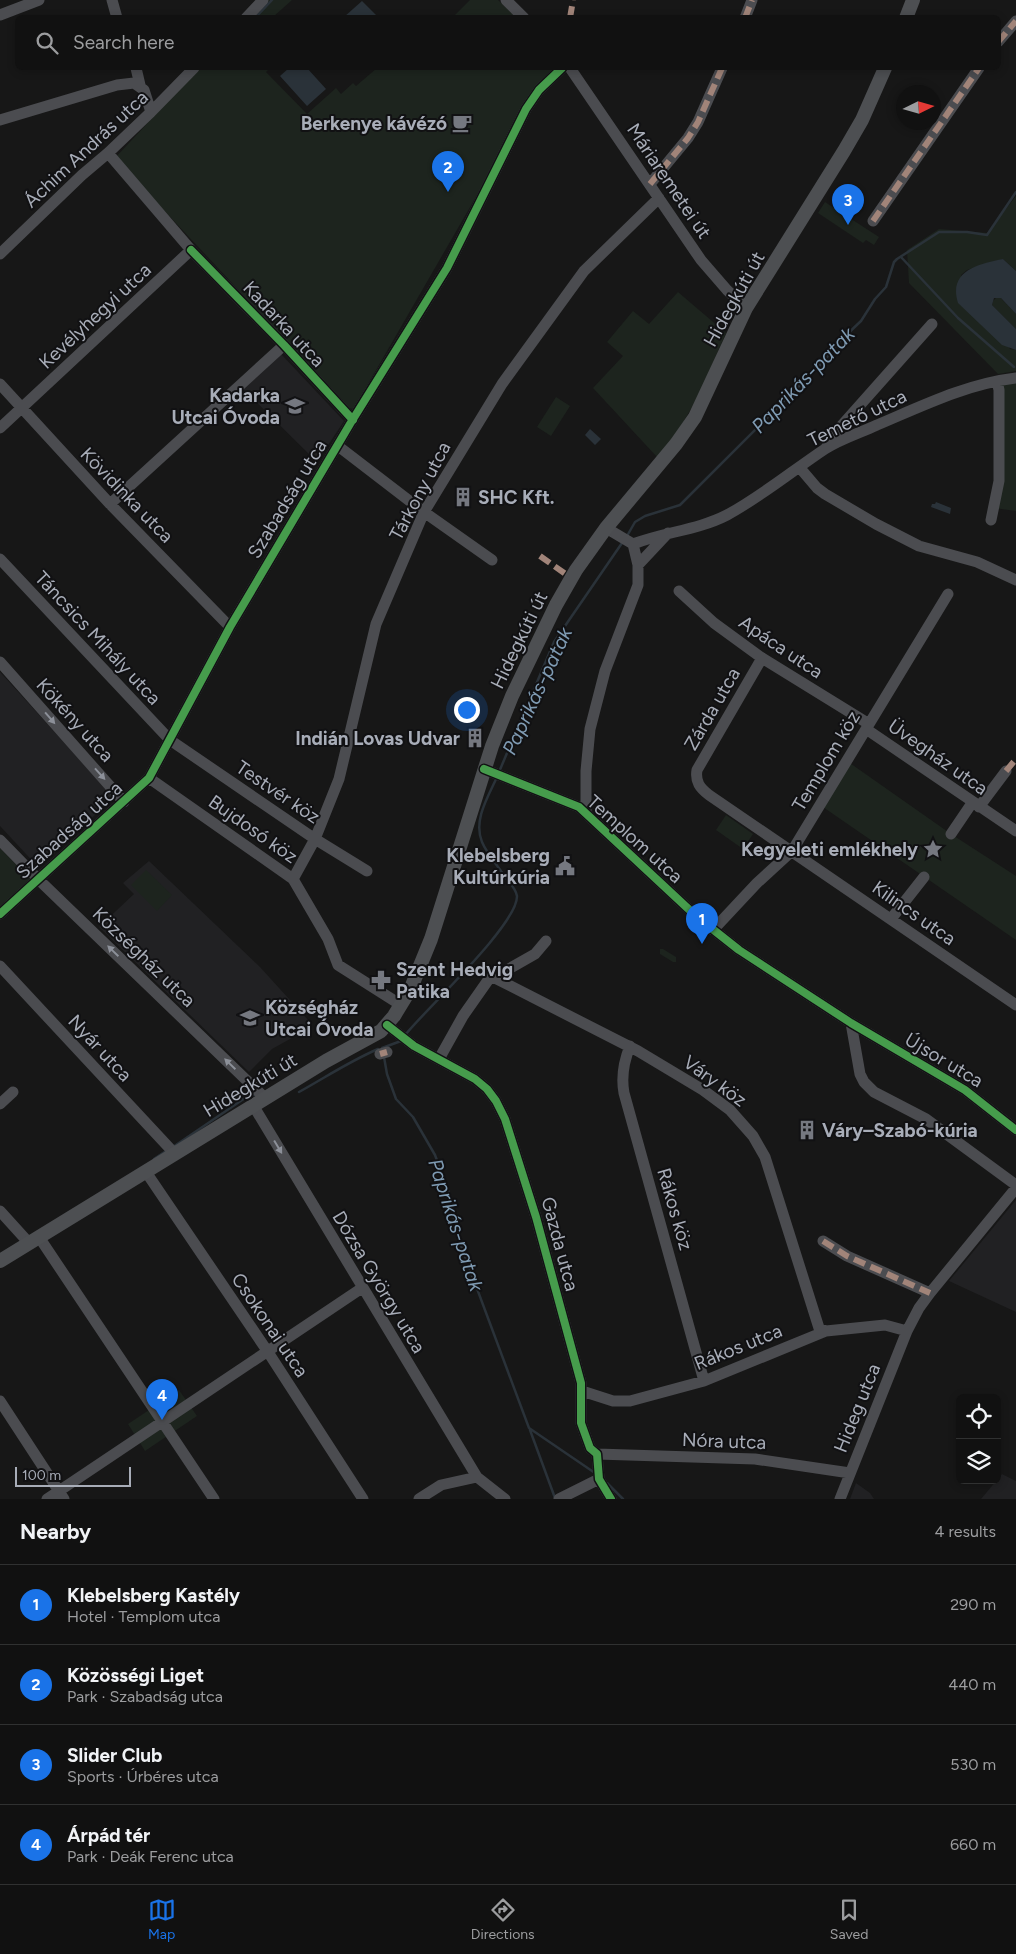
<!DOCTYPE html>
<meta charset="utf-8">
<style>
:root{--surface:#111;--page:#1a1a1a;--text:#f1f3f6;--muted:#9c9d9f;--line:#303131;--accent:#1a73e8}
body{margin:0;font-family:Figtree,sans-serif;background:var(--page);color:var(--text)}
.controls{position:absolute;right:15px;bottom:15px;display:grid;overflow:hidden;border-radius:8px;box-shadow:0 2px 8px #0003}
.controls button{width:45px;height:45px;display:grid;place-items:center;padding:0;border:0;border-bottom:1px solid var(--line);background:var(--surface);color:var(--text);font:25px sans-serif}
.compass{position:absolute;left:896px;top:85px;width:45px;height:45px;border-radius:50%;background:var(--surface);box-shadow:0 2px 8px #0003;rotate:85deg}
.scale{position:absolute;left:15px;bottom:12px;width:116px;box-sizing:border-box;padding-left:5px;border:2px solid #a8adb8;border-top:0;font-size:14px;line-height:18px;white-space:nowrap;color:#a8adb8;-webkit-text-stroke:4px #111113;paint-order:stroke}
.you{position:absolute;left:466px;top:709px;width:18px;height:18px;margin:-12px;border:4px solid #fff;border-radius:50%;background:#1a73e8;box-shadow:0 0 0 8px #1a73e833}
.badge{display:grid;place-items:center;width:32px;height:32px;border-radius:50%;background:var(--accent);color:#fff;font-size:16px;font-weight:700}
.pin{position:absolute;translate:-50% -41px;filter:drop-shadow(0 1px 2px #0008)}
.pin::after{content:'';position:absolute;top:26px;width:18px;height:15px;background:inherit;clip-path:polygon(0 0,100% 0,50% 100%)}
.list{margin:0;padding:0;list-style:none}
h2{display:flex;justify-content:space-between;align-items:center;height:65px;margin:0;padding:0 20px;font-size:21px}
h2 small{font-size:16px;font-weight:400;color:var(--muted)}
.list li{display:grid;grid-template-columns:32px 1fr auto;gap:15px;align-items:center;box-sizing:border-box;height:80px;padding:0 20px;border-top:1px solid var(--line)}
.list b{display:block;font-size:19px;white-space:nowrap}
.list p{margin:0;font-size:16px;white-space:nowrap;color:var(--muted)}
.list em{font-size:16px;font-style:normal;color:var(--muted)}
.icon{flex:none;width:28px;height:28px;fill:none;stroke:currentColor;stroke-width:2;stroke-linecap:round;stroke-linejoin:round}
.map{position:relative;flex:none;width:1016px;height:1499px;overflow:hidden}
.search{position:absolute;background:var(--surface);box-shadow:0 2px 8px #0003;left:15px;right:15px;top:15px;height:55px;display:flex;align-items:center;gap:12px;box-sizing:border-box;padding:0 18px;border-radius:8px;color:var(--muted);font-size:19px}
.sheet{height:385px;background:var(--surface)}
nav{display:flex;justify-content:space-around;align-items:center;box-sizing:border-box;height:70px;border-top:1px solid var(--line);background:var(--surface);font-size:14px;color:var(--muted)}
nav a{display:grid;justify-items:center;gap:2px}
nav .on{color:var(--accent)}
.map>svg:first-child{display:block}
.built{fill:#212123}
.green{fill:#1d241e}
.water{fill:#2a3239}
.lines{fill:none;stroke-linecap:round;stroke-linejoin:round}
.stream{stroke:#2a3239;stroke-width:2.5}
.minor{stroke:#4b4c50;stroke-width:11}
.major{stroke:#4d4f52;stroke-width:14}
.quiet{stroke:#a18479;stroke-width:6;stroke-dasharray:12 6;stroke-linecap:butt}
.cycleway-casing{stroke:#111113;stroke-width:11}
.cycleway{stroke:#469c4c;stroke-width:8}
.oneway{fill:#8c9099}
.labels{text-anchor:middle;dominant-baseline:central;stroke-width:4;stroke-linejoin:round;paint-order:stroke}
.poi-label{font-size:19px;font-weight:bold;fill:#a8adb8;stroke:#111113;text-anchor:end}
.street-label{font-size:19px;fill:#a8adb8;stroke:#111113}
.water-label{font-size:20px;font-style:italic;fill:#7f9bb3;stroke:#111113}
</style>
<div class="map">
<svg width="1016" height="1499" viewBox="0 0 1016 1499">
<rect width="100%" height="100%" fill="#171717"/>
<path class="built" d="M281,354L344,421L317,462L243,389Z
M0,672L114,797L39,868L0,826Z
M149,861L260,967L309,1021L308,1029L272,1049L249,1072L99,927L134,894L123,883Z
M1016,1200V1312L949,1281Z
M1002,1474L1016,1481V1499H981Z
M856,1483L870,1493L874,1499H850Z"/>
<path class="green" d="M263,0H292L273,17L246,18Z
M470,0H498L516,17L452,18Z
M199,68H270L266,72L307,114L336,88L341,94L353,83L356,86L377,68H557L488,176L368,384L359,405L353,409L349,408L115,158Z
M1016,196V271L1003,259L967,270L961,275L1010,349L1016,350V371L998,374L909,283L907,250L939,229L987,233Z
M825,202L879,237L874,245L866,240L863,243L818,213Z
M678,292L726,333C705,380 692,418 657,457L593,388L623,356L607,342L633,311L649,324Z
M997,297L1001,298L1016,314V329L992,305L993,301Z
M1016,378V511L994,508L997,381Z
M556,397L570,406L551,436L537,427Z
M847,761L951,834L1016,876V940L820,805Z
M726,815L753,834L743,849L716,830Z
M0,848L31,880L0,907Z
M146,870L172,895L157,911L131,885Z
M660,949H663L676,957V962H673L660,954Z
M179,1390L197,1416L145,1451L128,1424Z"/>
<path class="water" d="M362,1L378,17H344Z
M289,68H307L326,89L307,106L280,76Z
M1003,259L1016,271V314L1001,298H994L992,305L1016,329V350L1002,345L958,303C948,271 978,264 1003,259Z
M590,429L601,439L595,445L585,435Z
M936,502L951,508L950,514L931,507L932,504H935Z"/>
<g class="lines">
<path class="stream" d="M255,18L272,0
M901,257L958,318L1014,367
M627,536L635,522L645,516L680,505L823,362L840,341L861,321L875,299L886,287L894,262L897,259L939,232H967L987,235L1016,192
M499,772L554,642L622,543
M406,1034C426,1009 518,924 517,896C516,889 509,882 505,877C498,866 487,854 482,842C473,820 488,797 497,777
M382,1049V1048L401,1041
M384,1057L387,1074L396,1099L413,1117L435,1155L450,1196L457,1235L529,1428L595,1473
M299,1092C326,1077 350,1061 378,1049
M173,1147L245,1098L251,1095H256
M154,1159L166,1151
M530,1430L555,1498
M607,1483L623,1499"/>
<path class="minor" d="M112,0L117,18
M506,0L524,18
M0,15L39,0
M246,18L263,0
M745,18L752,0
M998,42L1016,21
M136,68L140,85
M570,68L701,260L727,290L746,308
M0,120L117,85L134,83L144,90L151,112
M108,153L191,250L284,345L353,420
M650,184L688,138L698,122L722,68
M873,221L979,68
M0,254L82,175L108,153L151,112L194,68
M0,384L110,504L230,627
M0,428L191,250
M338,446L424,512L492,560
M826,448L836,432L932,324
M800,468L817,488L825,494L876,524L919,546L977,562L1016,580
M110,504L284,345
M991,520L999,481V390L997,381
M606,528L633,544
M633,544C664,532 698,530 727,515C762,496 792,471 825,449C840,439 860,433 877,425C922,406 966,384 1016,378
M0,559L170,740L315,839L367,871
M638,565L668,533
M679,591L714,623L762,658L869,724
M762,658L697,770C695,782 700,788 709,795L1016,1005
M0,662L124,802
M866,729L1016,831
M484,769L579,807L696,916L739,950L851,1023L965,1090L1016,1130
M149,778L293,879L328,939L338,965L401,1005
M979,807L1006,771
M586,812V771L590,729L605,671L638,585V565L633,544
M951,834L972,803
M0,840L39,880L265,1098
M293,879L315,839L339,779L376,624L424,512L502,384L584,271L659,198
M0,914L149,778L230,627L350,424L447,268L526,109L539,90L562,68
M891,919L924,877
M713,930L757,883L792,851L948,594
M0,966L175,1154
M491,976L638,1051L703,1090L730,1110L753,1136L765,1157L819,1328L826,1331
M851,1023L860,1074L864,1082L874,1092L926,1119L1016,1185
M387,1025L414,1046L475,1079L487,1089L496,1101L505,1119L536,1217L581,1383V1423L590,1448L597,1454L599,1479L611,1499
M630,1046C624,1061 621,1077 624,1093L704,1381
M380,1054L387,1052
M439,1059L463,1016L491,976L500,974L535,954L546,941
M0,1104L13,1092
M253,1105L477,1477L505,1499
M146,1172L268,1352L363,1499
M0,1211L29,1243
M39,1237L214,1499
M823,1241L847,1256L930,1293
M582,1391L613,1401H630L704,1381L826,1331L885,1325L907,1331
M0,1401L64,1499
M597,1454L755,1459L850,1473
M47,1499L362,1288
M419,1499L441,1485L477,1477
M559,1499L599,1479
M840,1499L907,1331L919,1308L930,1293L1016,1188"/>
<path class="major" d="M906,18L913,0
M0,1261L326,1061L381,1031L394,1016L411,988L431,939L492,746L512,696L556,605L576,570L606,528L676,444L695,417L746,308L844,151L862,120L885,68"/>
<path class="quiet" d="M570,18L573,0
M745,18L752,0
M998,42L1016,21
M650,184L688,138L698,122L722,68
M873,221L979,68
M540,556L567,575
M1006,771L1016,759
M380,1054L387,1052
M823,1241L847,1256L930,1293"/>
<defs>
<path id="cycleway" d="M191,250L284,345L353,420
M484,769L579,807L696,916L739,950L851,1023L965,1090L1016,1130
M0,914L149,778L230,627L350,424L447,268L526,109L539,90L562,68
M387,1025L414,1046L475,1079L487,1089L496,1101L505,1119L536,1217L581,1383V1423L590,1448L597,1454L599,1479L611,1499"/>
</defs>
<use href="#cycleway" class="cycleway-casing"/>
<use href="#cycleway" class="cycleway"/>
</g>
<defs><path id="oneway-solid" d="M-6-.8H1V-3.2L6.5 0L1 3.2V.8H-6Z" transform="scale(1.25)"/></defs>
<g class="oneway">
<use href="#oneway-solid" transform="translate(50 718) rotate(49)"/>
<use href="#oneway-solid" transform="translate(100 774) rotate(48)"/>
<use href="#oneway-solid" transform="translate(113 951) rotate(-136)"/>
<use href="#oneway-solid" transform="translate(230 1064) rotate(-136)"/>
<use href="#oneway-solid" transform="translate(278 1147) rotate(59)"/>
</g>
<defs>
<symbol id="cafe-bare" viewBox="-9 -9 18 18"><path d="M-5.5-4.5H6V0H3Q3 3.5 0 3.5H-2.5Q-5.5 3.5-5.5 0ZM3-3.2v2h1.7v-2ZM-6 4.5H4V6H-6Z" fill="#757880" stroke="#111113" stroke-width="2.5" paint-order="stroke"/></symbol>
<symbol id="school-bare" viewBox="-9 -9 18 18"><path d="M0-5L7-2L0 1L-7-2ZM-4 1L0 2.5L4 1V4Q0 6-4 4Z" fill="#757880" stroke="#111113" stroke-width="2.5" paint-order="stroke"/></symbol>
<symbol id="building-bare" viewBox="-9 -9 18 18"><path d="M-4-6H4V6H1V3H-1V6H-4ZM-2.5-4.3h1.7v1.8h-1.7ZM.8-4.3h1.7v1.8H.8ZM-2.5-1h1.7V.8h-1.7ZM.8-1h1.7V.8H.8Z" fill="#757880" stroke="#111113" stroke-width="2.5" paint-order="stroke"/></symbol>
<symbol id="sight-bare" viewBox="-9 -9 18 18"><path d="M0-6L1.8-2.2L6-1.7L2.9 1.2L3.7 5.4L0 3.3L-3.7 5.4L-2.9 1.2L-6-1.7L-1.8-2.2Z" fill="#757880" stroke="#111113" stroke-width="2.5" paint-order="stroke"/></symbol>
<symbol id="civic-bare" viewBox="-9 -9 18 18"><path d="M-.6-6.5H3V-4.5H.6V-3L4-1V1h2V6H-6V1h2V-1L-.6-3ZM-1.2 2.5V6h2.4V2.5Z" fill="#757880" stroke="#111113" stroke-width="2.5" paint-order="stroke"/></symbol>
<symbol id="pharmacy-bare" viewBox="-9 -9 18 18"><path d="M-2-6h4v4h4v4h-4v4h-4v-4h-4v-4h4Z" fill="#757880" stroke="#111113" stroke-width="2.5" paint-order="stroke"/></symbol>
</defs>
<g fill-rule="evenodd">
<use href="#cafe-bare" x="448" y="109" width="28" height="28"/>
<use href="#school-bare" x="281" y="392" width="28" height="28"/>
<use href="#building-bare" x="449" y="483" width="28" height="28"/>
<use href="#building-bare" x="461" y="724" width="28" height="28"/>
<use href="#sight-bare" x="919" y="835" width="28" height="28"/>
<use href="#civic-bare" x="551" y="852" width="28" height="28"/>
<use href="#pharmacy-bare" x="367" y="966" width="28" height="28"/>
<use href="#school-bare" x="236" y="1004" width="28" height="28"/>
<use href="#building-bare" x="793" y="1116" width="28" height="28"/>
</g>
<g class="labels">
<g class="poi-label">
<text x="447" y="123">Berkenye kávézó</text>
<text x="280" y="395">Kadarka<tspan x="280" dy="22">Utcai Óvoda</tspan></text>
<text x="478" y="497" text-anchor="start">SHC Kft.</text>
<text x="460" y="738">Indián Lovas Udvar</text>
<text x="918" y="849">Kegyeleti emlékhely</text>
<text x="550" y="855">Klebelsberg<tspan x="550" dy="22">Kultúrkúria</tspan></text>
<text x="396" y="969" text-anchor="start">Szent Hedvig<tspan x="396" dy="22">Patika</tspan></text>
<text x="265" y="1007" text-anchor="start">Községház<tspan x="265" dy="22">Utcai Óvoda</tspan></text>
<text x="822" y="1130" text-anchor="start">Váry–Szabó-kúria</text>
</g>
<g class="street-label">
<text transform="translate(86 149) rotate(-43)">Áchim András utca</text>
<text transform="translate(669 181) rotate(56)">Máriaremetei út</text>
<text transform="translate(734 299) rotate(-61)">Hidegkúti út</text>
<text transform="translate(95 316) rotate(-43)">Kevélyhegyi utca</text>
<text transform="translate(284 324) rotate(47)">Kadarka utca</text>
<text transform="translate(857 418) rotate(-26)">Temető utca</text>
<text transform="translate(420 491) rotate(-62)">Tárkony utca</text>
<text transform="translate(127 495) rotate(46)">Kövidinka utca</text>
<text transform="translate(287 499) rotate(-59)">Szabadság utca</text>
<text transform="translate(98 638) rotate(47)">Táncsics Mihály utca</text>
<text transform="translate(519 640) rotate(-64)">Hidegkúti út</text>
<text transform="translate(781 647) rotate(34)">Apáca utca</text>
<text transform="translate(712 709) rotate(-60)">Zárda utca</text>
<text transform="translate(75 720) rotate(48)">Kökény utca</text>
<text transform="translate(938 757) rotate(35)">Üvegház utca</text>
<text transform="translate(826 761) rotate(-59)">Templom köz</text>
<text transform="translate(278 792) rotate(34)">Testvér köz</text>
<text transform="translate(253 829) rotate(35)">Bujdosó köz</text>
<text transform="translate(69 830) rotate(-42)">Szabadság utca</text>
<text transform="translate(635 839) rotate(42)">Templom utca</text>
<text transform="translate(914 913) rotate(35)">Kilincs utca</text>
<text transform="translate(144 957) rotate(44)">Községház utca</text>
<text transform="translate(100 1048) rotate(47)">Nyár utca</text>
<text transform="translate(944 1060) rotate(31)">Újsor utca</text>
<text transform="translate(715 1081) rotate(36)">Váry köz</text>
<text transform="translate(250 1085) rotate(-31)">Hidegkúti út</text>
<text transform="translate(675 1209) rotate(74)">Rákos köz</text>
<text transform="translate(560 1244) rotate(75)">Gazda utca</text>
<text transform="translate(379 1282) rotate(59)">Dózsa György utca</text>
<text transform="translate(270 1325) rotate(56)">Csokonai utca</text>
<text transform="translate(738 1347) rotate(-22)">Rákos utca</text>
<text transform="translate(857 1408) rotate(-68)">Hideg utca</text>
<text transform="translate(724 1441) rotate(2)">Nóra utca</text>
</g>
<g class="water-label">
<text transform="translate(803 380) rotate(-46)">Paprikás-patak</text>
<text transform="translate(537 691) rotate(-65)">Paprikás-patak</text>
<text transform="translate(456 1225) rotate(72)">Paprikás-patak</text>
</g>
</g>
</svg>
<div class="controls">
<button><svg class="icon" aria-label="locate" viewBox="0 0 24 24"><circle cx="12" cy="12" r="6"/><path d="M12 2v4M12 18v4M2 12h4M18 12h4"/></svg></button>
<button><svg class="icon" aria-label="layers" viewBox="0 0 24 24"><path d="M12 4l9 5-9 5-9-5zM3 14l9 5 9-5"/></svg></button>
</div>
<svg class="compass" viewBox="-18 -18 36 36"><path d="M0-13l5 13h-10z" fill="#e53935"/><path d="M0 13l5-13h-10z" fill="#9c9d9f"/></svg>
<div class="scale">100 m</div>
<div class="you"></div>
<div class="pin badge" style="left:702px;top:944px">1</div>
<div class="pin badge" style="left:448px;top:192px">2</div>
<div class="pin badge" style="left:848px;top:225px">3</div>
<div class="pin badge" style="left:162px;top:1420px">4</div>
<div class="search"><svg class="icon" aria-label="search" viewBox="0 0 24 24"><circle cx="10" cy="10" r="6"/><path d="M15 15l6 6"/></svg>Search here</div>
</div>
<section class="sheet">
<h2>Nearby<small>4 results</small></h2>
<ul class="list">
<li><span class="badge">1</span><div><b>Klebelsberg Kastély</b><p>Hotel · Templom utca</p></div><em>290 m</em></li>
<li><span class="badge">2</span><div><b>Közösségi Liget</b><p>Park · Szabadság utca</p></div><em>440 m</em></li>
<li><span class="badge">3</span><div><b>Slider Club</b><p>Sports · Úrbéres utca</p></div><em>530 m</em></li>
<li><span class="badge">4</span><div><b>Árpád tér</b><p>Park · Deák Ferenc utca</p></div><em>660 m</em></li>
</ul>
</section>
<nav>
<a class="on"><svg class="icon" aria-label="map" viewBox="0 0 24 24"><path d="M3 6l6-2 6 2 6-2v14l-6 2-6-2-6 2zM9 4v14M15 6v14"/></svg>Map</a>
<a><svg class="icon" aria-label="directions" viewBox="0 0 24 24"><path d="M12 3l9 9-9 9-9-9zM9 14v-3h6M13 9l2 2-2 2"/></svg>Directions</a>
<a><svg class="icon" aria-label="saved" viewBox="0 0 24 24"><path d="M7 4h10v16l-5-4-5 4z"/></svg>Saved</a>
</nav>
